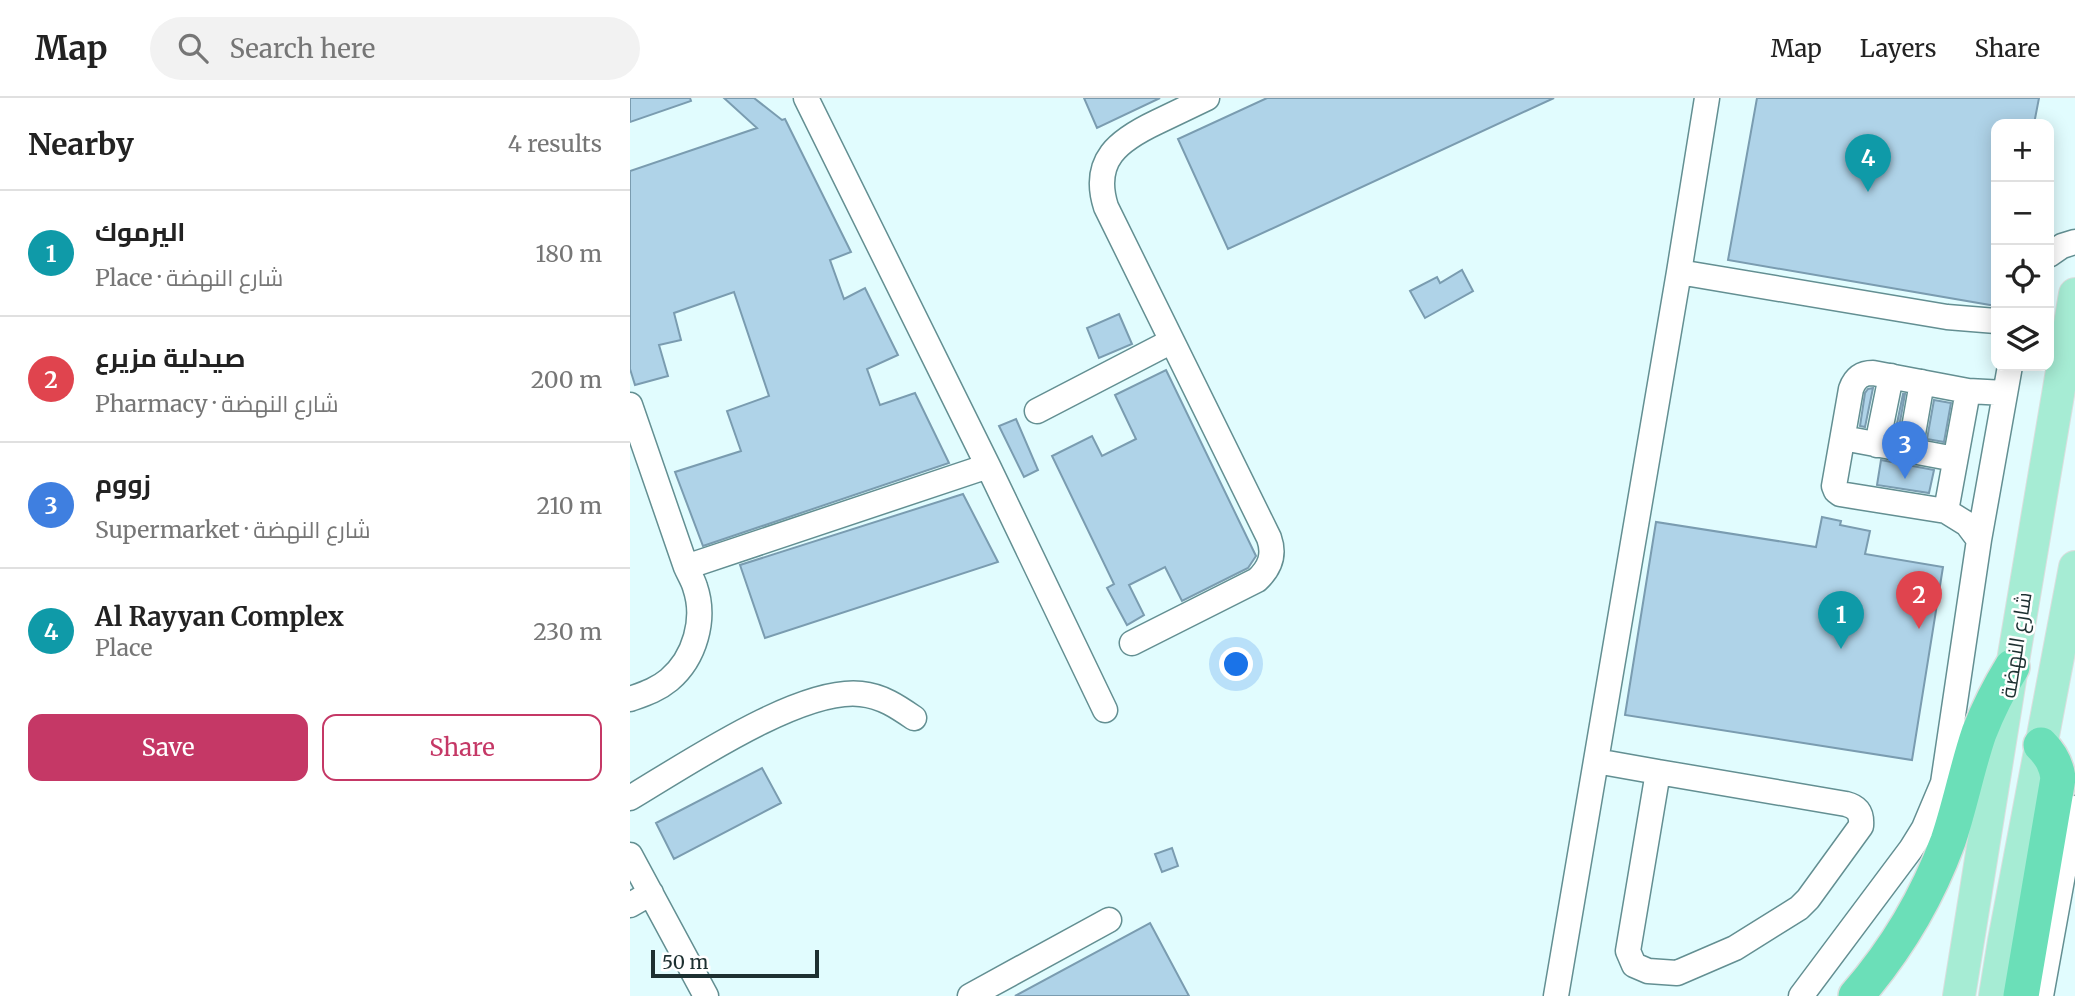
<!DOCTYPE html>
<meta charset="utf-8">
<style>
:root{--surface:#fff;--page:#f2f2f2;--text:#222;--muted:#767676;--line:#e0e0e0;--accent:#c53866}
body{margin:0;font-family:Merriweather,Cairo,serif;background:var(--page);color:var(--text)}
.controls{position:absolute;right:21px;top:21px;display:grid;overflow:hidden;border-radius:14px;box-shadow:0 4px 18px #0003}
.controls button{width:63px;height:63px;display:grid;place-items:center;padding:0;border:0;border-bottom:2px solid var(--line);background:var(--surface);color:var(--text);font:35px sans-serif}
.scale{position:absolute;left:21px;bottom:18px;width:168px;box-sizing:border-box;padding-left:7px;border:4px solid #1d3031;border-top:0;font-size:19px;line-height:24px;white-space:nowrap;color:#1d3031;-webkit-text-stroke:5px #fff;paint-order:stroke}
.you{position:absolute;left:607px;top:567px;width:24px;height:24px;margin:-18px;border:5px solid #fff;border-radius:50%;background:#1a73e8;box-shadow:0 0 0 10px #1a73e833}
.badge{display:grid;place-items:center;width:46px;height:46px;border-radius:50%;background:var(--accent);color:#fff;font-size:23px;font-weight:700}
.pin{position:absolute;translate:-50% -58px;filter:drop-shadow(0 2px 4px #0008)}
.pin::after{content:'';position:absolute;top:37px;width:24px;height:21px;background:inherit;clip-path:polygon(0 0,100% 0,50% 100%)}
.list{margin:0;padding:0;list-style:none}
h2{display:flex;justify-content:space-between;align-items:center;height:91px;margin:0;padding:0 28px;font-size:30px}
h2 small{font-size:23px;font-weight:400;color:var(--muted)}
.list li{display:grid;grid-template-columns:46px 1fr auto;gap:21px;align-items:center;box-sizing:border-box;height:126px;padding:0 28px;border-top:2px solid var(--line)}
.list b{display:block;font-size:26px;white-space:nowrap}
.list p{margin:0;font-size:23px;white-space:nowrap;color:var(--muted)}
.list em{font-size:23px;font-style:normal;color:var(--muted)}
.actions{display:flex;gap:14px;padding:21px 28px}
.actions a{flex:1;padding:16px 0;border:2px solid var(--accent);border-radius:14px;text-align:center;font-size:24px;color:var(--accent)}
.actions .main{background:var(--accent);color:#fff}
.icon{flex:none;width:38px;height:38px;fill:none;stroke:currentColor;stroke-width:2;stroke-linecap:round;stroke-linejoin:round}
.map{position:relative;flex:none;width:1445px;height:898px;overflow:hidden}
header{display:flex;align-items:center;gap:42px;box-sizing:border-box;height:98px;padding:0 35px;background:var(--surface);border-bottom:2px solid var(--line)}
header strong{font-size:33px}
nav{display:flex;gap:38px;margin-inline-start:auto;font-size:24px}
.search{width:490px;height:63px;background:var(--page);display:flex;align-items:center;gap:18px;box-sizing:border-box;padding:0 24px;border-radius:38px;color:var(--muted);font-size:26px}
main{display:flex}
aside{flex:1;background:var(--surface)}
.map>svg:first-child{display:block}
.building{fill:#afd3e8;stroke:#7a9cb0;stroke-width:2}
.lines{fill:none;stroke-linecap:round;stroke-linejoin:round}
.minor-casing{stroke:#638f92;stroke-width:27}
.major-casing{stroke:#dbdede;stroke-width:34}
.highway-casing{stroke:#dbdede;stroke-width:38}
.minor{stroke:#fff;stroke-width:24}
.major{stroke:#a6ecd4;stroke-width:32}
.highway{stroke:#6bdfb8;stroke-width:35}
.labels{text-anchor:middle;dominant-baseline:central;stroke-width:5;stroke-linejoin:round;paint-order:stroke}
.street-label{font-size:21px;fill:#1d3031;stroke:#fff}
</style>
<header>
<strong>Map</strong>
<div class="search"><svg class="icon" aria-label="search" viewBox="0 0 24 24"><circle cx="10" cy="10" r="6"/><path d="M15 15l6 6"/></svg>Search here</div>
<nav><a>Map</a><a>Layers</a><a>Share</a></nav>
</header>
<main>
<aside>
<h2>Nearby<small>4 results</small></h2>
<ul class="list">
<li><span class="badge" style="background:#0f9aa8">1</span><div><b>اليرموك</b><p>Place · شارع النهضة</p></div><em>180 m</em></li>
<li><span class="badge" style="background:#e0444e">2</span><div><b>صيدلية مزيرع</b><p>Pharmacy · شارع النهضة</p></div><em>200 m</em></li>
<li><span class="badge" style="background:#3f7fe0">3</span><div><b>زووم</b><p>Supermarket · شارع النهضة</p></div><em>210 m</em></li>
<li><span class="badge" style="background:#0f9aa8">4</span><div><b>Al Rayyan Complex</b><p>Place</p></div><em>230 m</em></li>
</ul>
<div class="actions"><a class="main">Save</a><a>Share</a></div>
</aside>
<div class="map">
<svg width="1445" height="898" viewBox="0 0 1445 898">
<rect width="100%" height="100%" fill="#e1fcfe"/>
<path class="building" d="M0,0H60L61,3L0,24Z
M94,0H124L152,22L155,21L221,154L200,162L214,201L235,190L268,257L237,271L250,307L285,295L319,365L73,448L45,374L111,353L97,313L139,298L104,194L44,215L51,242L29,247L38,278L5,287L0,271V73L127,30Z
M454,0H530L467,30Z
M637,0H924L598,151L548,41Z
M1127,0H1409L1404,26H1366V208L1098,162Z
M832,172L843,193L795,220L780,193L807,179L810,185Z
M489,216L502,246L469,260L457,230Z
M536,272L626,458L618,470L552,503L535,469L499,487L514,517L497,527L477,490L484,486L422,358L462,338L472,358L506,341L485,297Z
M1243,290L1235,329L1230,328L1235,295L1238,291Z
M1273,296H1275L1268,335H1265Z
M1304,302L1321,305L1314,344L1297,341Z
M386,321L408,372L394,379L369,328Z
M1251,362L1304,372L1299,395L1247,387Z
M333,396L368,464L135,540L110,467Z
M1192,419L1211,423L1210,427L1240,433L1235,456L1313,469L1282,662L995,617L1026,424L1186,449Z
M132,670L151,705L44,761L26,725Z
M542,750L548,768L532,774L525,756Z
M520,825L559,898H385Z"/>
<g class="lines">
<defs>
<path id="minor" d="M176,0L358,368L475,612
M1419,157L1432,148L1445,144
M1049,174L1317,219L1366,223
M0,307L56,469C59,476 63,482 65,489C76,521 65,560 39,582C27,592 14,596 0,601
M407,313L542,243
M1213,340L1325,361
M1247,347L1261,278
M1280,353L1292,284
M1316,413L1338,293
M1349,442L1337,426L1316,413L1210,396L1206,393L1204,388L1221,291C1225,280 1231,275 1243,275L1338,293L1375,295
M56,469L358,368
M502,545L627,482C640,470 645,457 639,440L476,109C461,62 489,42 527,24C544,16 560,8 577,0
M966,663L1028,674
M1028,674L1216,706C1228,709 1232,716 1231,728L1178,801L1169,810L1105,850L1047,875L1018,873L1004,867L998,853Z
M0,700C54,668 170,589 231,596C252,598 268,609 284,620
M0,757L76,898
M0,807L21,795
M340,898L479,822
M926,898L1049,174L1077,0
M1171,898L1281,751L1294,730L1313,685L1349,442L1380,268
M1411,898L1445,710"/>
<path id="major" d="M1329,898L1382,569L1445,196
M1365,898L1374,843L1445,469"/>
<path id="highway" d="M1226,898C1266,852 1297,800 1318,743C1330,708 1337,670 1349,635C1358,612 1369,590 1382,569
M1391,898L1428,680C1426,666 1421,657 1411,647"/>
</defs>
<use href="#minor" class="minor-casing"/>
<use href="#major" class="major-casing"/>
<use href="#highway" class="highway-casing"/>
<use href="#minor" class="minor"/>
<use href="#major" class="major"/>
<use href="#highway" class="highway"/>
</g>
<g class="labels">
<g class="street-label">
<text transform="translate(1386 547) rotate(-81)">شارع النهضة</text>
</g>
</g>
</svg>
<div class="controls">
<button>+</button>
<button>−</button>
<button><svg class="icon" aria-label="locate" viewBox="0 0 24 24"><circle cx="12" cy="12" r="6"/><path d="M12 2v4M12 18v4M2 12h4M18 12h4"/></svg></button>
<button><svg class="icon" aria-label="layers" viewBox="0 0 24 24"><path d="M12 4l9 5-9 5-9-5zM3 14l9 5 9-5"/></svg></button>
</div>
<div class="scale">50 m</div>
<div class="you"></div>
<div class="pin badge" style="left:1211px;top:551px;background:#0f9aa8">1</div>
<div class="pin badge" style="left:1289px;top:531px;background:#e0444e">2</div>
<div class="pin badge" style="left:1275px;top:381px;background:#3f7fe0">3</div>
<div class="pin badge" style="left:1238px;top:94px;background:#0f9aa8">4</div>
</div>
</main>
